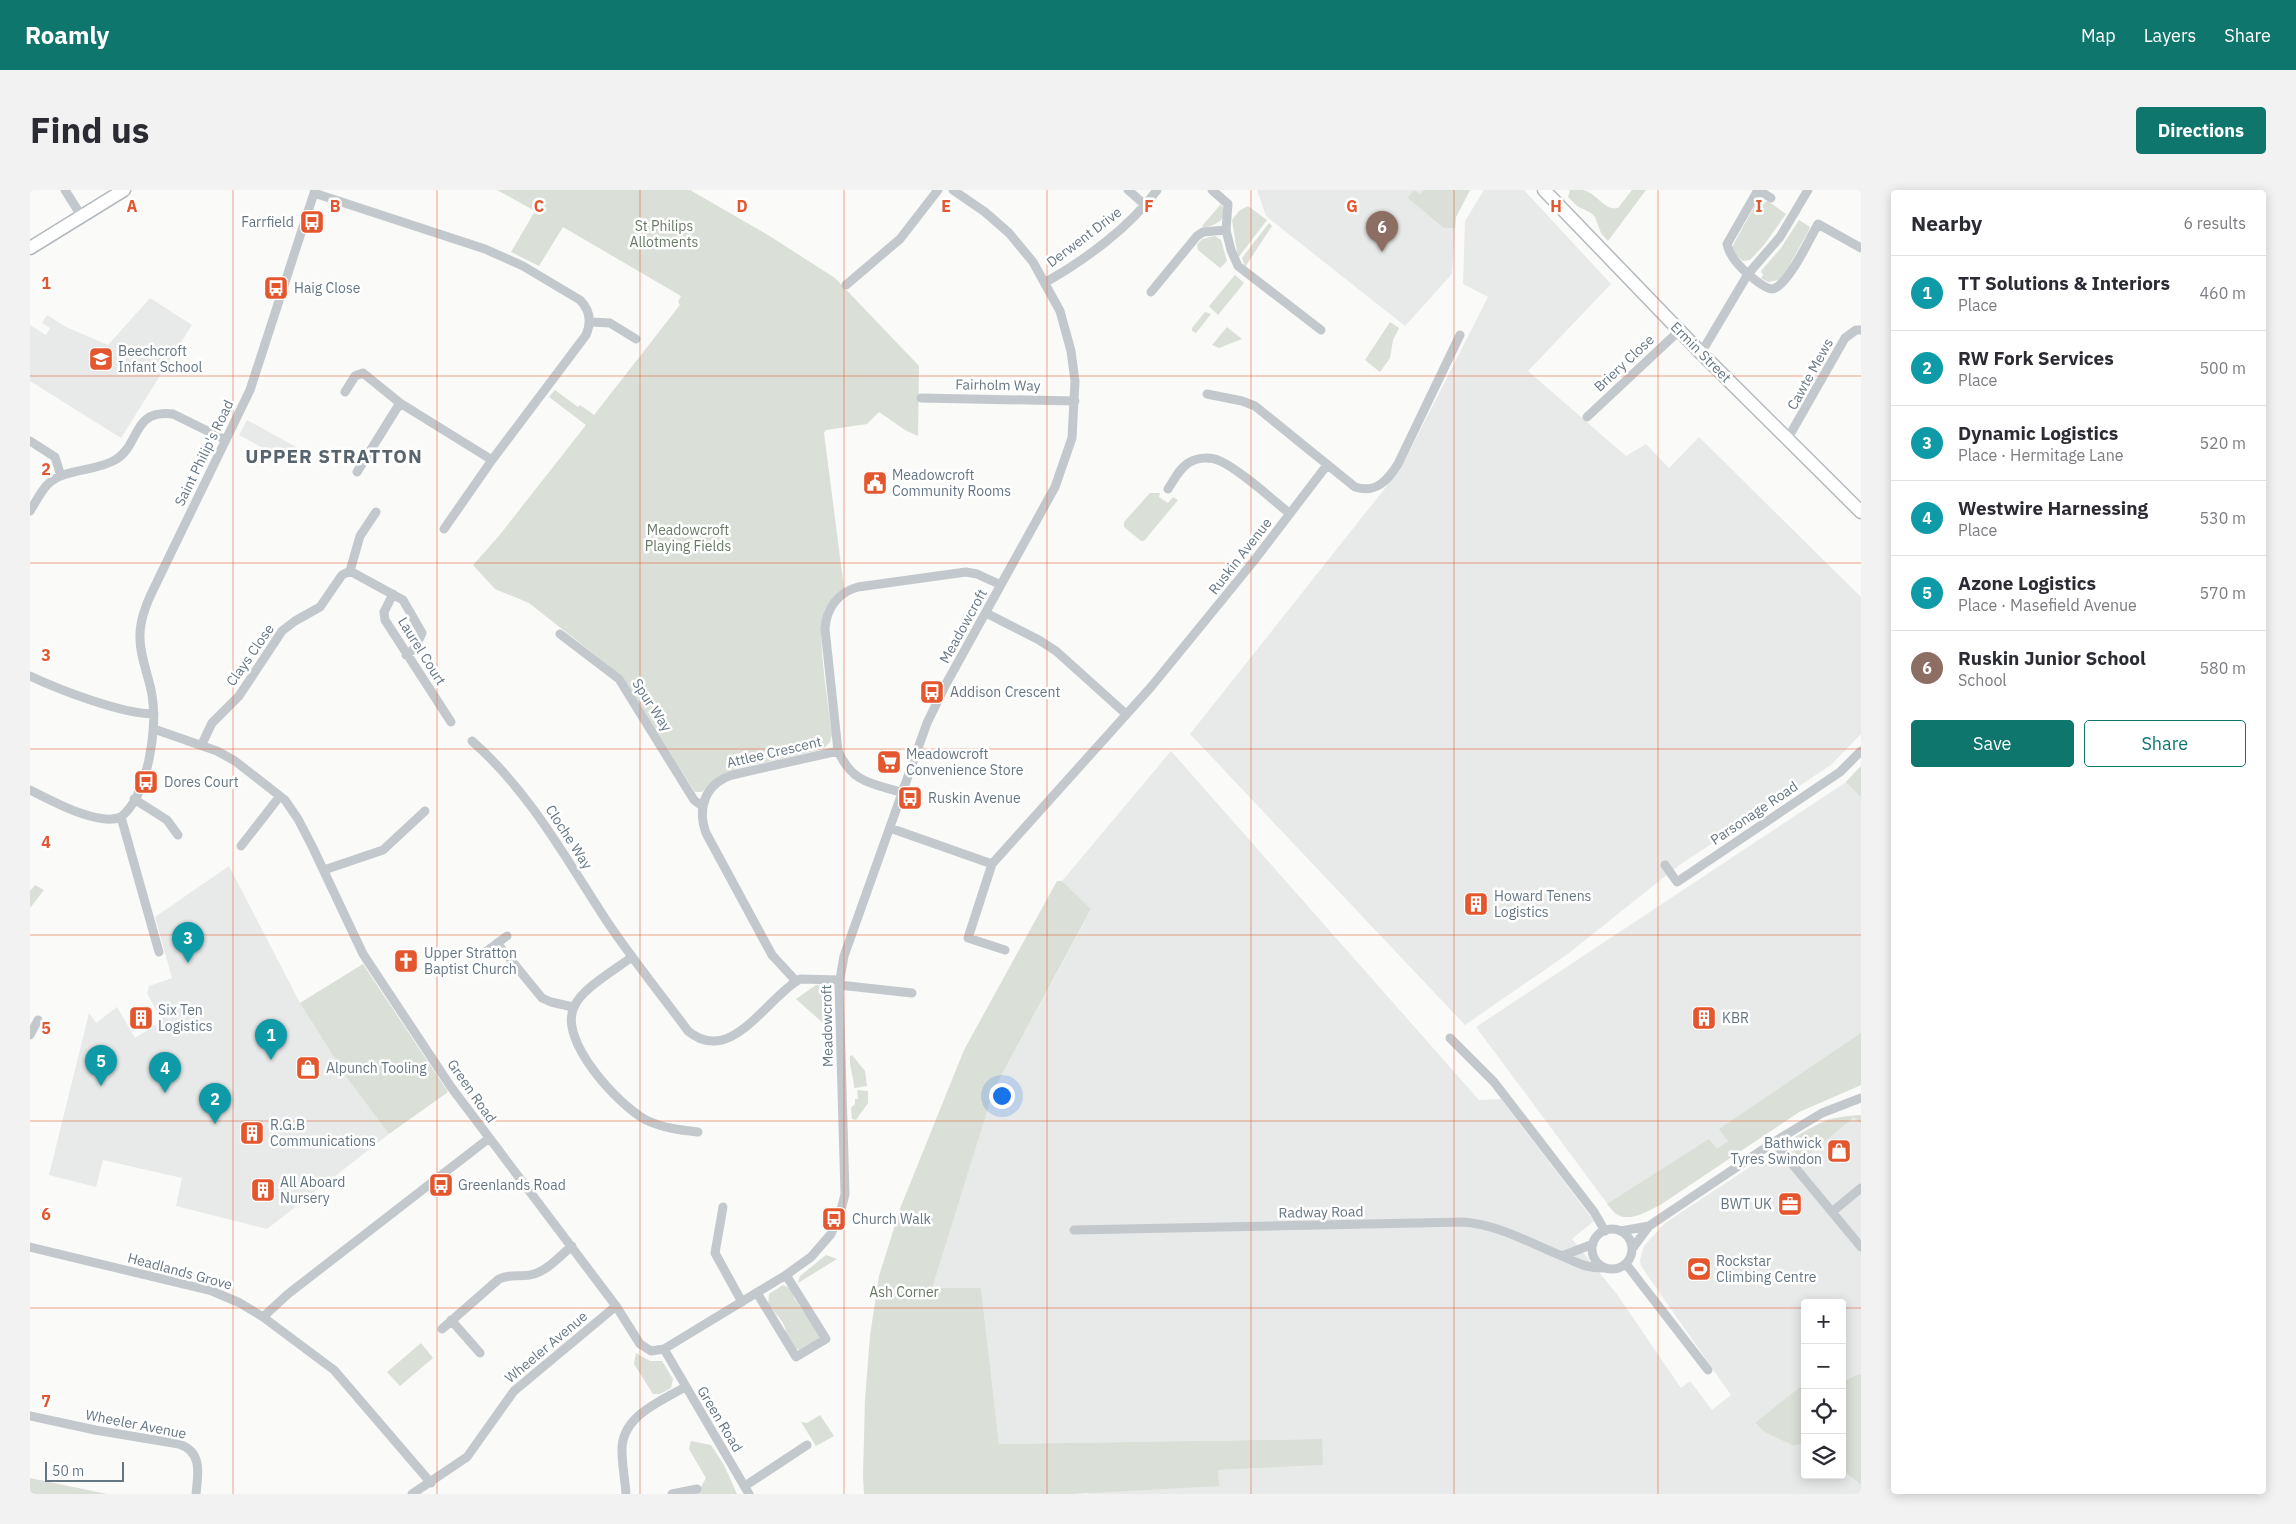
<!DOCTYPE html>
<meta charset="utf-8">
<style>
:root{--surface:#fff;--page:#f2f2f3;--text:#2b2b33;--muted:#7c7c81;--line:#e1e1e2;--accent:#0f766e}
body{margin:0;font-family:"IBM Plex Sans",sans-serif;background:var(--page);color:var(--text)}
.controls{position:absolute;right:15px;bottom:15px;display:grid;overflow:hidden;border-radius:5px;box-shadow:0 2px 12px #0003}
.controls button{width:45px;height:45px;display:grid;place-items:center;padding:0;border:0;border-bottom:1px solid var(--line);background:var(--surface);color:var(--text);font:25px sans-serif}
.scale{position:absolute;left:15px;bottom:12px;width:79px;box-sizing:border-box;padding-left:5px;border:2px solid #657683;border-top:0;font-size:14px;line-height:18px;white-space:nowrap;color:#657683;-webkit-text-stroke:4px #fff;paint-order:stroke}
.you{position:absolute;left:971px;top:905px;width:18px;height:18px;margin:-12px;border:4px solid #fff;border-radius:50%;background:#1a73e8;box-shadow:0 0 0 8px #1a73e833}
.badge{display:grid;place-items:center;width:32px;height:32px;border-radius:50%;background:var(--accent);color:#fff;font-size:16px;font-weight:700}
.pin{position:absolute;translate:-50% -41px;filter:drop-shadow(0 1px 2px #0008)}
.pin::after{content:'';position:absolute;top:26px;width:18px;height:15px;background:inherit;clip-path:polygon(0 0,100% 0,50% 100%)}
.list{margin:0;padding:0;list-style:none}
h2{display:flex;justify-content:space-between;align-items:center;height:65px;margin:0;padding:0 20px;font-size:21px}
h2 small{font-size:16px;font-weight:400;color:var(--muted)}
.list li{display:grid;grid-template-columns:32px 1fr auto;gap:15px;align-items:center;box-sizing:border-box;height:75px;padding:0 20px;border-top:1px solid var(--line)}
.list b{display:block;font-size:19px;white-space:nowrap}
.list p{margin:0;font-size:16px;white-space:nowrap;color:var(--muted)}
.list em{font-size:16px;font-style:normal;color:var(--muted)}
.actions{display:flex;gap:10px;padding:15px 20px}
.actions a{flex:1;padding:11px 0;border:1px solid var(--accent);border-radius:5px;text-align:center;font-size:18px;color:var(--accent)}
.actions .main{background:var(--accent);color:#fff}
.icon{flex:none;width:28px;height:28px;fill:none;stroke:currentColor;stroke-width:2;stroke-linecap:round;stroke-linejoin:round}
.map{position:relative;flex:none;width:1831px;height:1304px;overflow:hidden;border-radius:5px}
header{display:flex;align-items:center;gap:30px;box-sizing:border-box;height:70px;padding:0 25px;background:var(--accent);color:#fff}
header strong{font-size:24px}
nav{display:flex;gap:28px;margin-inline-start:auto;font-size:18px}
.intro{display:flex;align-items:center;justify-content:space-between;box-sizing:border-box;height:120px;padding:0 30px}
h1{margin:0;font-size:35px}
.button{padding:12px 22px;border-radius:5px;background:var(--accent);color:#fff;font-size:18px;font-weight:700}
main{display:flex;gap:30px;padding:0 30px}
aside{flex:1;background:var(--surface);border-radius:5px;box-shadow:0 2px 12px #0003}
.map>svg:first-child{display:block}
.built{fill:#e8e9e9}
.green{fill:#dadfd7}
.lines{fill:none;stroke-linecap:round;stroke-linejoin:round}
.secondary-casing{stroke:#b3babf;stroke-width:15}
.street{stroke:#c3c8cc;stroke-width:9}
.secondary{stroke:#fff;stroke-width:12}
.grid{fill:none;stroke:#e4572e;stroke-width:1;stroke-opacity:0.55}
.labels{text-anchor:middle;dominant-baseline:central;stroke-width:5;stroke-linejoin:round;paint-order:stroke}
.poi-label{font-size:14px;fill:#657683;stroke:#fff;text-anchor:start}
.park-label{font-size:14px;fill:#687a64;stroke:#fff}
.street-label{font-size:14px;fill:#657683;stroke:#fff}
.district-label{font-size:19px;font-weight:bold;letter-spacing:1px;fill:#57646e;stroke:#fff}
.grid-label{font-size:16px;text-anchor:middle;font-weight:bold;fill:#e4572e;stroke:#fff;stroke-width:5;stroke-linejoin:round;paint-order:stroke}
</style>
<header>
<strong>Roamly</strong>
<nav><a>Map</a><a>Layers</a><a>Share</a></nav>
</header>
<div class="intro"><h1>Find us</h1><a class="button">Directions</a></div>
<main>
<div class="map">
<svg width="1831" height="1304" viewBox="0 0 1831 1304">
<rect width="100%" height="100%" fill="#fafaf8"/>
<path class="built" d="M1227,0H1440L1426,27L1422,84L1375,136L1236,26Z
M1454,0H1494L1581,94L1498,181L1596,266L1616,254L1639,278L1669,247L1831,407V544L1801,575L1648,676L1539,763L1435,835L1160,544L1371,278L1458,107L1433,94L1435,31Z
M120,108L162,135L91,248L0,191V135L16,145L20,138L12,133L17,125L36,137L78,155Z
M217,230L268,258L260,273L209,245Z
M1141,561L1449,910L1471,909L1564,1031L1542,1049L1586,1103L1651,1198L1660,1191L1682,1220L1701,1205L1611,1076L1610,1070L1614,1056L1635,1033L1770,944L1798,929L1831,925V1185L1829,1184L1812,1192V1113H1775V1193L1725,1234L1764,1256L1775,1252V1285H1812V1280L1831,1295V1304H1058V1302L1188,1280L1292,1275V1249L969,1254L951,1098H901L964,899L1061,720L1032,691Z
M1831,576V895L1769,922L1630,1015L1601,1027H1592L1585,1024L1446,837L1816,592Z
M199,676L270,813L317,888L359,944L237,1039L146,1016L152,988L73,970L66,997L19,985L59,823L66,833L87,817L105,848L129,833L131,829L117,803L119,796L142,788L125,727Z"/>
<path class="green" d="M467,0H660L738,45L805,88L889,176L888,246L875,240L849,222L837,234L796,240L794,243L814,398C806,404 797,413 794,422C786,447 799,516 802,545L800,552L793,559L701,580L689,586L672,602H665L592,487L578,475L499,413L465,399L443,375L468,347L556,235L519,207L525,200L548,217L550,215L564,225L650,115L648,112L651,106L533,37L509,76L481,62L505,21Z
M1384,0L1390,5L1394,0H1440L1426,27L1425,38H1414L1378,8Z
M1540,0C1544,0 1549,0 1553,0C1567,3 1574,21 1588,18L1602,0H1616L1578,51L1571,43L1565,27L1561,23L1547,16L1538,7Z
M1738,11L1756,24L1734,55L1720,70L1713,71L1704,63L1702,57L1725,15Z
M1191,14C1201,28 1187,34 1175,38L1172,36Z
M1218,16L1237,30L1208,68L1202,30L1209,21Z
M1769,30L1780,37L1778,42L1754,85L1749,90L1738,92L1731,88L1733,85L1731,81L1751,58Z
M1239,33L1242,36L1215,77L1212,68Z
M1185,46L1191,50L1197,71L1190,78L1168,60L1167,55L1172,49Z
M1205,85L1214,93L1188,125L1179,116Z
M1175,122L1181,124L1166,143L1162,141V138Z
M1360,132L1369,138L1363,150L1360,168L1350,182L1335,170Z
M1197,137L1212,149L1189,158L1182,155Z
M1120,303H1130L1129,307L1138,313L1143,307L1148,310L1114,351H1111L1094,337V332Z
M1831,576V607L1816,592Z
M1027,691H1032L1061,719L964,899L902,1098H951L969,1254L1292,1249L1293,1275L1188,1280L1189,1296L1043,1304H834L833,1286L835,1210L840,1146L849,1086L871,1016L934,860Z
M5,695L14,700L0,718V701Z
M333,774L418,902L359,944L317,888L270,813Z
M786,795L795,796L801,801L802,841L766,809Z
M1831,843V895L1769,922L1630,1015C1608,1026 1594,1036 1577,1014L1679,949L1687,959L1698,951L1689,939Z
M822,865L835,881L837,896L824,898C824,886 819,878 820,866Z
M827,900L838,901V913L826,930L822,929L821,918L825,914V909H828Z
M1831,925V934L1824,927L1772,970C1766,963 1757,957 1764,948C1787,933 1803,926 1831,925Z
M796,1065L807,1069L768,1093L770,1086Z
M753,1095L762,1099L764,1108L790,1145L789,1149L769,1160L766,1159L756,1145C757,1133 745,1123 738,1115L739,1104Z
M391,1153L403,1168L370,1196L357,1182Z
M606,1163L620,1171H632L643,1189L641,1198L630,1204H623L604,1174Z
M1829,1184L1831,1185V1295L1812,1280V1192Z
M1775,1193V1252L1764,1256L1735,1242L1725,1233Z
M790,1225L804,1246L786,1256L771,1232L777,1233Z
M661,1251L681,1255L694,1275L707,1304H667L676,1288L659,1259Z
M0,1288L77,1304H0Z"/>
<g class="lines">
<defs>
<path id="secondary" d="M1514,0L1671,163L1831,322
M0,58L94,0"/>
</defs>
<use href="#secondary" class="secondary-casing"/>
<path class="street" d="M35,0L52,27
M1098,0L1115,15
M1182,0L1198,14L1196,40L1201,60L1208,76L1291,140
M284,3L455,59L493,76L550,110C560,120 562,131 556,145L462,270L414,339
M1741,8L1728,0L1697,54C1699,66 1710,77 1719,85C1724,89 1735,99 1742,99C1757,98 1780,48 1788,34L1831,58
M1016,92C1055,70 1100,37 1127,0
M816,95L870,49L908,0
M1121,102L1167,46L1173,42L1196,40
M560,132L580,133L606,149
M1671,163L1718,84L1750,47L1778,0
M315,202L325,186L333,183L370,213L462,270
M1177,204L1212,211L1225,216L1325,297C1346,304 1358,290 1368,274L1430,145
M891,208L1045,211
M1557,227L1650,140
M1758,248L1815,148L1826,140H1831
M0,251L25,267L31,286
M327,282L370,213
M1138,299C1144,290 1150,277 1160,272C1169,267 1181,267 1190,271C1209,279 1243,310 1260,324
M0,321C5,313 10,303 17,295C33,278 65,282 85,270C111,255 101,219 143,224L196,250
M320,381L373,410L392,443L385,458L376,465
M320,381L330,346L346,322
M363,404L354,422L355,430L421,532
M956,423L1009,450L1026,461L1096,524
M530,444L589,489L664,610L672,616
M0,486C30,500 92,524 124,524
M124,539L187,561L205,571L255,610L268,629L282,656L333,764L421,897L586,1116L610,1154L621,1161L634,1159L756,1085L781,1067L801,1044L810,1024L815,1004L809,795L814,766L897,533L916,494L1025,297L1042,248L1045,191L1041,161L1030,121L1003,72L979,43L955,22L923,0
M442,551C499,601 535,667 576,730C602,769 631,804 658,841C701,877 737,807 770,789L809,790
M172,554L182,533L209,506L252,441L265,431L290,417L312,385L320,381
M808,561L795,439C796,419 808,402 828,397L936,382L947,384L971,395
M0,600C21,610 68,637 91,627C118,605 128,538 122,505C119,486 109,465 110,445C110,429 117,412 124,398L220,200L285,0
M104,609L137,630L148,645
M91,627L129,762
M860,638L962,674L1121,497L1223,372L1297,275
M211,656L250,606
M962,674L938,748L975,760
M1635,675L1647,692L1810,582L1831,561
M294,680L353,660L395,621
M467,753L512,808L521,812L543,817
M454,763L477,746
M602,767C586,779 551,799 544,817C528,850 588,915 616,930C633,938 650,940 668,942
M766,791L742,765L676,643C667,618 675,594 702,585L808,561C823,594 842,593 873,603
M809,795L882,803
M0,845L8,830
M1420,848L1464,892L1564,1022L1575,1041
M1744,952L1831,1057
M693,1017L685,1063L712,1112
M1802,1022L1831,998
M1562 1059a20 20 0 1 1 40 0a20 20 0 1 1-40 0Z
M1044,1040L1434,1032C1469,1035 1500,1053 1532,1066C1548,1073 1558,1079 1576,1078
M1591,1041L1619,1036
M0,1057L182,1101L210,1113L233,1127L304,1180L401,1293
M1602,1059L1619,1036L1744,952L1792,923L1831,908
M1532,1066L1563,1054
M1596,1074L1678,1180
M727,1103L766,1167L796,1149L756,1085
M233,1127L258,1104L458,949
M421,1130L450,1163
M412,1139L469,1089C481,1083 492,1088 504,1084C518,1080 531,1065 542,1056
M634,1159L719,1304
M0,1226L65,1240L149,1254C173,1262 168,1284 166,1304
M715,1296L777,1255
M382,1304L437,1267L484,1201L586,1116
M596,1304C595,1289 592,1275 592,1261C591,1226 630,1212 655,1197
M642,1304L667,1299"/>
<use href="#secondary" class="secondary"/>
</g>
<path class="grid" d="M203,0V1304M407,0V1304M610,0V1304M814,0V1304M1017,0V1304M1221,0V1304M1424,0V1304M1628,0V1304M0,186H1831M0,373H1831M0,559H1831M0,745H1831M0,931H1831M0,1118H1775M1812,1118H1831"/>
<defs>
<symbol id="bus-square" viewBox="-11 -11 22 22"><rect x="-9" y="-9" width="18" height="18" rx="4" fill="#e4572e" stroke="#fff"/><path d="M-5-6H5V4H4V6H2V4H-2V6H-4V4H-5ZM-3.5-4V0h7V-4ZM-3.5 1.2v1.5H-2V1.2ZM2 1.2v1.5H3.5V1.2Z" fill="#fff"/></symbol>
<symbol id="school-square" viewBox="-11 -11 22 22"><rect x="-9" y="-9" width="18" height="18" rx="4" fill="#e4572e" stroke="#fff"/><path d="M0-5L7-2L0 1L-7-2ZM-4 1L0 2.5L4 1V4Q0 6-4 4Z" fill="#fff"/></symbol>
<symbol id="civic-square" viewBox="-11 -11 22 22"><rect x="-9" y="-9" width="18" height="18" rx="4" fill="#e4572e" stroke="#fff"/><path d="M-.6-6.5H3V-4.5H.6V-3L4-1V1h2V6H-6V1h2V-1L-.6-3ZM-1.2 2.5V6h2.4V2.5Z" fill="#fff"/></symbol>
<symbol id="supermarket-square" viewBox="-11 -11 22 22"><rect x="-9" y="-9" width="18" height="18" rx="4" fill="#e4572e" stroke="#fff"/><path d="M-6-5.5h2.5l.6 2H6L4.5 2H-2.5L-4.4-4H-6ZM-1.5 3.2a1.3 1.3 0 1 0 .1 0ZM3 3.2a1.3 1.3 0 1 0 .1 0Z" fill="#fff"/></symbol>
<symbol id="building-square" viewBox="-11 -11 22 22"><rect x="-9" y="-9" width="18" height="18" rx="4" fill="#e4572e" stroke="#fff"/><path d="M-4-6H4V6H1V3H-1V6H-4ZM-2.5-4.3h1.7v1.8h-1.7ZM.8-4.3h1.7v1.8H.8ZM-2.5-1h1.7V.8h-1.7ZM.8-1h1.7V.8H.8Z" fill="#fff"/></symbol>
<symbol id="church-square" viewBox="-11 -11 22 22"><rect x="-9" y="-9" width="18" height="18" rx="4" fill="#e4572e" stroke="#fff"/><path d="M-1.2-6h2.4v3.5h3.3v2.4h-3.3V6h-2.4V-.1h-3.3v-2.4h3.3Z" fill="#fff"/></symbol>
<symbol id="shop-square" viewBox="-11 -11 22 22"><rect x="-9" y="-9" width="18" height="18" rx="4" fill="#e4572e" stroke="#fff"/><path d="M-5-2.5h2.3a2.7 3.5 0 0 1 5.4 0H5L5.5 6h-11ZM-1.5-2.5h3a1.5 2.3 0 0 0-3 0Z" fill="#fff"/></symbol>
<symbol id="office-square" viewBox="-11 -11 22 22"><rect x="-9" y="-9" width="18" height="18" rx="4" fill="#e4572e" stroke="#fff"/><path d="M-6-3h4V-5.5h4V-3h4V5H-6ZM-1-4.5V-3h2v-1.5ZM-6 0V1H6V0Z" fill="#fff"/></symbol>
<symbol id="stadium-square" viewBox="-11 -11 22 22"><rect x="-9" y="-9" width="18" height="18" rx="4" fill="#e4572e" stroke="#fff"/><path d="M0-5a6.5 5 0 1 0 0 10a6.5 5 0 1 0 0-10ZM-3.5-1.8h7v3.6h-7Z" fill="#fff"/></symbol>
</defs>
<g fill-rule="evenodd">
<use href="#bus-square" x="268" y="18" width="28" height="28"/>
<use href="#bus-square" x="232" y="84" width="28" height="28"/>
<use href="#school-square" x="57" y="155" width="28" height="28"/>
<use href="#civic-square" x="831" y="279" width="28" height="28"/>
<use href="#bus-square" x="888" y="488" width="28" height="28"/>
<use href="#supermarket-square" x="845" y="558" width="28" height="28"/>
<use href="#bus-square" x="102" y="578" width="28" height="28"/>
<use href="#bus-square" x="866" y="594" width="28" height="28"/>
<use href="#building-square" x="1432" y="700" width="28" height="28"/>
<use href="#church-square" x="362" y="757" width="28" height="28"/>
<use href="#building-square" x="97" y="814" width="28" height="28"/>
<use href="#building-square" x="1660" y="814" width="28" height="28"/>
<use href="#shop-square" x="264" y="864" width="28" height="28"/>
<use href="#building-square" x="208" y="929" width="28" height="28"/>
<use href="#shop-square" x="1795" y="947" width="28" height="28"/>
<use href="#bus-square" x="397" y="981" width="28" height="28"/>
<use href="#building-square" x="219" y="986" width="28" height="28"/>
<use href="#office-square" x="1746" y="1000" width="28" height="28"/>
<use href="#bus-square" x="790" y="1015" width="28" height="28"/>
<use href="#stadium-square" x="1655" y="1065" width="28" height="28"/>
</g>
<g class="labels">
<g class="poi-label">
<text x="264" y="32" text-anchor="end">Farrfield</text>
<text x="264" y="98">Haig Close</text>
<text x="88" y="161">Beechcroft<tspan x="88" dy="16">Infant School</tspan></text>
<text x="862" y="285">Meadowcroft<tspan x="862" dy="16">Community Rooms</tspan></text>
<text x="920" y="502">Addison Crescent</text>
<text x="876" y="564">Meadowcroft<tspan x="876" dy="16">Convenience Store</tspan></text>
<text x="134" y="592">Dores Court</text>
<text x="898" y="608">Ruskin Avenue</text>
<text x="1464" y="706">Howard Tenens<tspan x="1464" dy="16">Logistics</tspan></text>
<text x="394" y="763">Upper Stratton<tspan x="394" dy="16">Baptist Church</tspan></text>
<text x="128" y="820">Six Ten<tspan x="128" dy="16">Logistics</tspan></text>
<text x="1692" y="828">KBR</text>
<text x="296" y="878">Alpunch Tooling</text>
<text x="240" y="935">R.G.B<tspan x="240" dy="16">Communications</tspan></text>
<text x="1792" y="953" text-anchor="end">Bathwick<tspan x="1792" dy="16">Tyres Swindon</tspan></text>
<text x="250" y="992">All Aboard<tspan x="250" dy="16">Nursery</tspan></text>
<text x="428" y="995">Greenlands Road</text>
<text x="1742" y="1014" text-anchor="end">BWT UK</text>
<text x="822" y="1029">Church Walk</text>
<text x="1686" y="1071">Rockstar<tspan x="1686" dy="16">Climbing Centre</tspan></text>
</g>
<g class="park-label">
<text x="634" y="36">St Philips<tspan x="634" dy="16">Allotments</tspan></text>
<text x="658" y="340">Meadowcroft<tspan x="658" dy="16">Playing Fields</tspan></text>
<text x="874" y="1102">Ash Corner</text>
</g>
<g class="street-label">
<text transform="translate(1054 47) rotate(-37)">Derwent Drive</text>
<text transform="translate(1671 162) rotate(45)">Ermin Street</text>
<text transform="translate(1594 173) rotate(-43)">Briery Close</text>
<text transform="translate(1780 184) rotate(-61)">Cawte Mews</text>
<text transform="translate(968 195) rotate(1)">Fairholm Way</text>
<text transform="translate(174 263) rotate(-64)">Saint Philip's Road</text>
<text transform="translate(1210 366) rotate(-52)">Ruskin Avenue</text>
<text transform="translate(933 436) rotate(-61)">Meadowcroft</text>
<text transform="translate(392 461) rotate(58)">Laurel Court</text>
<text transform="translate(220 465) rotate(-55)">Clays Close</text>
<text transform="translate(622 515) rotate(57)">Spur Way</text>
<text transform="translate(744 562) rotate(-13)">Attlee Crescent</text>
<text transform="translate(1724 623) rotate(-34)">Parsonage Road</text>
<text transform="translate(539 647) rotate(57)">Cloche Way</text>
<text transform="translate(797 836) rotate(-91)">Meadowcroft</text>
<text transform="translate(442 901) rotate(55)">Green Road</text>
<text transform="translate(1291 1022) rotate(-1)">Radway Road</text>
<text transform="translate(150 1081) rotate(15)">Headlands Grove</text>
<text transform="translate(516 1157) rotate(-40)">Wheeler Avenue</text>
<text transform="translate(690 1229) rotate(59)">Green Road</text>
<text transform="translate(106 1234) rotate(11)">Wheeler Avenue</text>
</g>
<g class="district-label">
<text x="304" y="266">UPPER STRATTON</text>
</g>
</g>
<g class="grid-label">
<text x="102" y="22">A</text>
<text x="305" y="22">B</text>
<text x="509" y="22">C</text>
<text x="712" y="22">D</text>
<text x="916" y="22">E</text>
<text x="1119" y="22">F</text>
<text x="1322" y="22">G</text>
<text x="1526" y="22">H</text>
<text x="1729" y="22">I</text>
<text x="16" y="99">1</text>
<text x="16" y="285">2</text>
<text x="16" y="471">3</text>
<text x="16" y="658">4</text>
<text x="16" y="844">5</text>
<text x="16" y="1030">6</text>
<text x="16" y="1217">7</text>
</g>
</svg>
<div class="controls">
<button>+</button>
<button>−</button>
<button><svg class="icon" aria-label="locate" viewBox="0 0 24 24"><circle cx="12" cy="12" r="6"/><path d="M12 2v4M12 18v4M2 12h4M18 12h4"/></svg></button>
<button><svg class="icon" aria-label="layers" viewBox="0 0 24 24"><path d="M12 4l9 5-9 5-9-5zM3 14l9 5 9-5"/></svg></button>
</div>
<div class="scale">50 m</div>
<div class="you"></div>
<div class="pin badge" style="left:241px;top:870px;background:#0f9aa8">1</div>
<div class="pin badge" style="left:185px;top:934px;background:#0f9aa8">2</div>
<div class="pin badge" style="left:158px;top:773px;background:#0f9aa8">3</div>
<div class="pin badge" style="left:135px;top:903px;background:#0f9aa8">4</div>
<div class="pin badge" style="left:71px;top:896px;background:#0f9aa8">5</div>
<div class="pin badge" style="left:1352px;top:62px;background:#8d6e63">6</div>
</div>
<aside>
<h2>Nearby<small>6 results</small></h2>
<ul class="list">
<li><span class="badge" style="background:#0f9aa8">1</span><div><b>TT Solutions &amp; Interiors</b><p>Place</p></div><em>460 m</em></li>
<li><span class="badge" style="background:#0f9aa8">2</span><div><b>RW Fork Services</b><p>Place</p></div><em>500 m</em></li>
<li><span class="badge" style="background:#0f9aa8">3</span><div><b>Dynamic Logistics</b><p>Place · Hermitage Lane</p></div><em>520 m</em></li>
<li><span class="badge" style="background:#0f9aa8">4</span><div><b>Westwire Harnessing</b><p>Place</p></div><em>530 m</em></li>
<li><span class="badge" style="background:#0f9aa8">5</span><div><b>Azone Logistics</b><p>Place · Masefield Avenue</p></div><em>570 m</em></li>
<li><span class="badge" style="background:#8d6e63">6</span><div><b>Ruskin Junior School</b><p>School</p></div><em>580 m</em></li>
</ul>
<div class="actions"><a class="main">Save</a><a>Share</a></div>
</aside>
</main>
